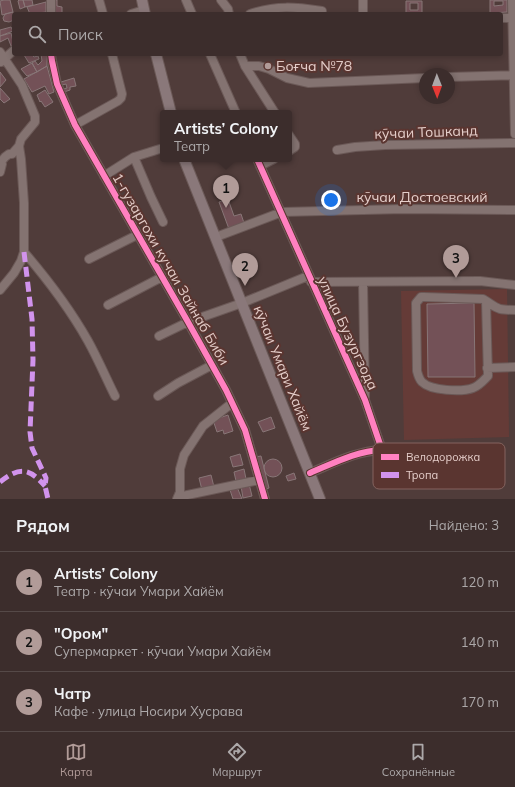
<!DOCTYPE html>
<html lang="ru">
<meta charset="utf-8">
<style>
:root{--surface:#3c2d2c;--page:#433534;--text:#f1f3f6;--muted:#aca8a9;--line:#554948;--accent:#b19b98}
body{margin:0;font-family:Mulish,sans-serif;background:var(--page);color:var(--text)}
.compass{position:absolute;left:419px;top:68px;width:36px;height:36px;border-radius:50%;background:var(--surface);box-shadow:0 2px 6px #0003;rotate:179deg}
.you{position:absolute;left:331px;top:200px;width:14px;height:14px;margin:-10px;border:3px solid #fff;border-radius:50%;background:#1a73e8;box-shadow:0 0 0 6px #1a73e833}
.badge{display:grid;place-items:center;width:26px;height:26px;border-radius:50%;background:var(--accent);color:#111;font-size:13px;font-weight:700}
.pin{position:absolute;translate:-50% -33px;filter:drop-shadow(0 1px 2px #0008)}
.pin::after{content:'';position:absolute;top:21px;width:14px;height:12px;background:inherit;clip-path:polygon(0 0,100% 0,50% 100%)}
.popup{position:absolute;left:160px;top:110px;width:132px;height:52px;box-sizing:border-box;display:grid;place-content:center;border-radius:4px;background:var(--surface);filter:drop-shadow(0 1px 3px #0005);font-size:13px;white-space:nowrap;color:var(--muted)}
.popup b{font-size:15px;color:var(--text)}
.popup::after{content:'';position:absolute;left:50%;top:100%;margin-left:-8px;border:8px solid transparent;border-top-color:var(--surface)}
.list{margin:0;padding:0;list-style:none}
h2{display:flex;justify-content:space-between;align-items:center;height:52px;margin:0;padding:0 16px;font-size:17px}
h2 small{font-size:13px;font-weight:400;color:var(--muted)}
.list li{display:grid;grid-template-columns:26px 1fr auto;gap:12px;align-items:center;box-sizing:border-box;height:60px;padding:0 16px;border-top:1px solid var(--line)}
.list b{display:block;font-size:15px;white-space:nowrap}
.list p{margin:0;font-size:13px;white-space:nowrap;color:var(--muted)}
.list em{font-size:13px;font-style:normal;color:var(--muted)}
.icon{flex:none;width:22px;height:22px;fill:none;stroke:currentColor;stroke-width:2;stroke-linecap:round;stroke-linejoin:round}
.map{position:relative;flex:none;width:515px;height:499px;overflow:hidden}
.search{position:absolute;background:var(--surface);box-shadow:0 2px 6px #0003;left:12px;right:12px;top:12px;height:44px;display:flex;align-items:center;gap:10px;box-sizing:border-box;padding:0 14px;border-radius:4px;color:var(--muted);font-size:15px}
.sheet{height:232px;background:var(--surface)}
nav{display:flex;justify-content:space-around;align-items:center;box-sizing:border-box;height:56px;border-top:1px solid var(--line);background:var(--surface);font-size:11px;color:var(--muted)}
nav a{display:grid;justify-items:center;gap:2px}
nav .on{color:var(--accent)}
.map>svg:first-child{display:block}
.built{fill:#653b37}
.building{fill:#735157;stroke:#887677;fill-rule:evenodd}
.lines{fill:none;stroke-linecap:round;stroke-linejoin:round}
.minor-casing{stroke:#6b5957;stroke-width:10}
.major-casing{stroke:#6b5957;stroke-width:12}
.minor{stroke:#847371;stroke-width:8}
.major{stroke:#8a787a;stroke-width:10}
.quiet{stroke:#d193ec;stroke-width:5;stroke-dasharray:10 5;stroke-linecap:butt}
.cycleway-casing{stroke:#5a3530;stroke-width:8}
.cycleway{stroke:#ff80c0;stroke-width:6}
.poi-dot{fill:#b19b98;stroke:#5a3530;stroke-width:1.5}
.labels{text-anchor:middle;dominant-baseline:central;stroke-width:4;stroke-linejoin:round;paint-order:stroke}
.poi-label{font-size:14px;fill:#e5ceca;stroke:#5a3530;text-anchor:start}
.street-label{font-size:14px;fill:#e5ceca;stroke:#5a3530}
.key{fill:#5a3530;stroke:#84635e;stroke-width:1}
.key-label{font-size:11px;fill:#e5ceca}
</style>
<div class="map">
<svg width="515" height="499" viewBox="0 0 515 499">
<rect width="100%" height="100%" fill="#503c3a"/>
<path class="built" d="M507,289L509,437L404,440L401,291Z"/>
<path class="building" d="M4,0H10L13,12L2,15L0,1Z
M19,0H23L25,7L20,9L18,1Z
M23,0H32L33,5L25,7Z
M55,0H57V6L62,7V13L55,14Z
M490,0H507V12L490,13ZM494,1H503V5L494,6Z
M406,1H422V14H406ZM410,3H418V10H410Z
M46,2V12L30,14L27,7Z
M13,12L14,20L9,22L4,21L3,18L5,14Z
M11,27L13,31L0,36V30Z
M11,33L14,46H11L8,38L0,42V36Z
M26,54H31L34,57L38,56L39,59L29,63L24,55Z
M41,54H47V66L37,72L32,63L35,61L38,65L42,61Z
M32,63L37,72L27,76L21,69Z
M47,66L54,92L49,94L45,86L32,92L24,79Z
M0,72L6,80L0,87Z
M74,78L76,86L70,87V90L64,92L63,89L67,88L66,84L62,85L61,82Z
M0,88L10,99L4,103L0,99Z
M45,90L53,102L45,107L41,101L40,102L37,95Z
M228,199L234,216L241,214L244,223L229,229L219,202Z
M474,303L475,377H428L427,304Z
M228,415L233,431L224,434L223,430L217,432L213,420Z
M271,417L275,428L263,432L258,422Z
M240,454L243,465L233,467L230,457Z
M261,456L269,488L263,490L255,457Z
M264 468a9 9 0 1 1 18 0a9 9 0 1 1-18 0Z
M244,469L246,479L236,481L234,472Z
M294,473L296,479L288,481L286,476Z
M211,475L214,487L202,490L199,478Z
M249,484L252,496L243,498L241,486Z
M237,487L242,499H233L230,490Z"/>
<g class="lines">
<defs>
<path id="minor" d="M99,0L103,14
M186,0L192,14
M221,0L228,9L229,14
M363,0V14
M512,0L515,134
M51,14V0
M131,14L144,10
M250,14C277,5 295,7 322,11
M501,18H512
M0,52L22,85L35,116V122L21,139L19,146L21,159L24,203V252L21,261L14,273L0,290
M51,54L52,61L57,84L75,125L188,322L226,390L245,430L265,499
M210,54L236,113
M240,54L245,66L275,113
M1,62L14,50
M245,66H259L269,69L287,78L309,83L425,78
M449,77L515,75
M75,125L118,101L121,98L122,94L112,54
M289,135L295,144V147L289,151
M337,150L355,147L385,145L515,143
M134,157L151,197L163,222
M257,159L365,400L382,450C356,451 334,463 310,473
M0,163L5,157L9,154H12L19,146
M0,163L2,164L0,172
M260,166L274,159
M104,176L134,157L163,148
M216,237L282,212L404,209L515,210
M24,252C48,280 70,309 88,341C98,359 106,378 115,396
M89,259L137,235
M311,282L480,281L515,285
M363,282L365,397
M486,301L488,376C483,381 479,386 473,388C462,392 431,391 422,382C419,379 418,375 417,371L416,303L421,297H424L483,299C498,308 495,310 515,310
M108,305L162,277
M159,336L188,322L242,303L308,276
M487,368L515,367
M158,396L178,383L212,365
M382,450H434
M178,497L259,480
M177,499L180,492V469L184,455L203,426L232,403"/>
<path id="major" d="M142,0L145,14
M156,54L171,113
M184,159L320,499"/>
</defs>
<use href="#minor" class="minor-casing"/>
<use href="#major" class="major-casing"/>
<use href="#minor" class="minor"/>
<use href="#major" class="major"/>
<path class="quiet" d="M24,252L32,319L33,360L30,432L32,448L46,478L45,486L48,499
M0,482C20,466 29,468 45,486"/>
<defs>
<path id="cycleway" d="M51,54L52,61L57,84L75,125L188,322L226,390L245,430L265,499
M257,159L365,400L382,450C356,451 334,463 310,473"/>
</defs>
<use href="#cycleway" class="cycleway-casing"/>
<use href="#cycleway" class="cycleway"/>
</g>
<circle class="poi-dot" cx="268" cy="66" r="4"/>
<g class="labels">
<g class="poi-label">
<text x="276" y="66">Боғча №78</text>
</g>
<g class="street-label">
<text transform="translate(426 132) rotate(-2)">кӯчаи Тошканд</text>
<text x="422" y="197">кӯчаи Достоевский</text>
<text transform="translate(171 269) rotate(60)">1-гузаргохи кучаи Зайнаб Биби</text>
<text transform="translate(348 333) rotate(65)">улица Бузургзода</text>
<text transform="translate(283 368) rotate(68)">кӯчаи Умари Хайём</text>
</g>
</g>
<rect x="373" y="443" width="132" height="46" rx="6" class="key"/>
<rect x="381" y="454" width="18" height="6" fill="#ff80c0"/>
<rect x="381" y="472" width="18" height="6" fill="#d193ec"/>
<g class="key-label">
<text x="406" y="461">Велодорожка</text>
<text x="406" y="479">Тропа</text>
</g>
</svg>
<svg class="compass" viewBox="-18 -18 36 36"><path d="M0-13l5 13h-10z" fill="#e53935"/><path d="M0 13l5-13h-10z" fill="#aca8a9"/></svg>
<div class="you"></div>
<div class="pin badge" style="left:226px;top:208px">1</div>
<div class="popup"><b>Artists’ Colony</b>Театр</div>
<div class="pin badge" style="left:245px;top:286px">2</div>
<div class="pin badge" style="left:456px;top:278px">3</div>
<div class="search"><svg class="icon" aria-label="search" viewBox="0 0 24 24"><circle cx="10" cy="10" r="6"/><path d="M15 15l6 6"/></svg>Поиск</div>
</div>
<section class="sheet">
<h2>Рядом<small>Найдено: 3</small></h2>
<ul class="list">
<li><span class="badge">1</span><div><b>Artists’ Colony</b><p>Театр · кӯчаи Умари Хайём</p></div><em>120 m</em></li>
<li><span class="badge">2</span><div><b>&quot;Oром&quot;</b><p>Супермаркет · кӯчаи Умари Хайём</p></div><em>140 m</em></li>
<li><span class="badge">3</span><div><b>Чатр</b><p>Кафе · улица Носири Хусрава</p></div><em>170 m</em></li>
</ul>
</section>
<nav>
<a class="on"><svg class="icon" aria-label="map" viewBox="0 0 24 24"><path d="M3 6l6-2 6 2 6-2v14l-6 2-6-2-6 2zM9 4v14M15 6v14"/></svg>Карта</a>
<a><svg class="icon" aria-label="directions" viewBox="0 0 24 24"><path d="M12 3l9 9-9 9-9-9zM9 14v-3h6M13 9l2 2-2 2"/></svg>Маршрут</a>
<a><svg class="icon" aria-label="saved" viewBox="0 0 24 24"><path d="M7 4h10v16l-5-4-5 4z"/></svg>Сохранённые</a>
</nav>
